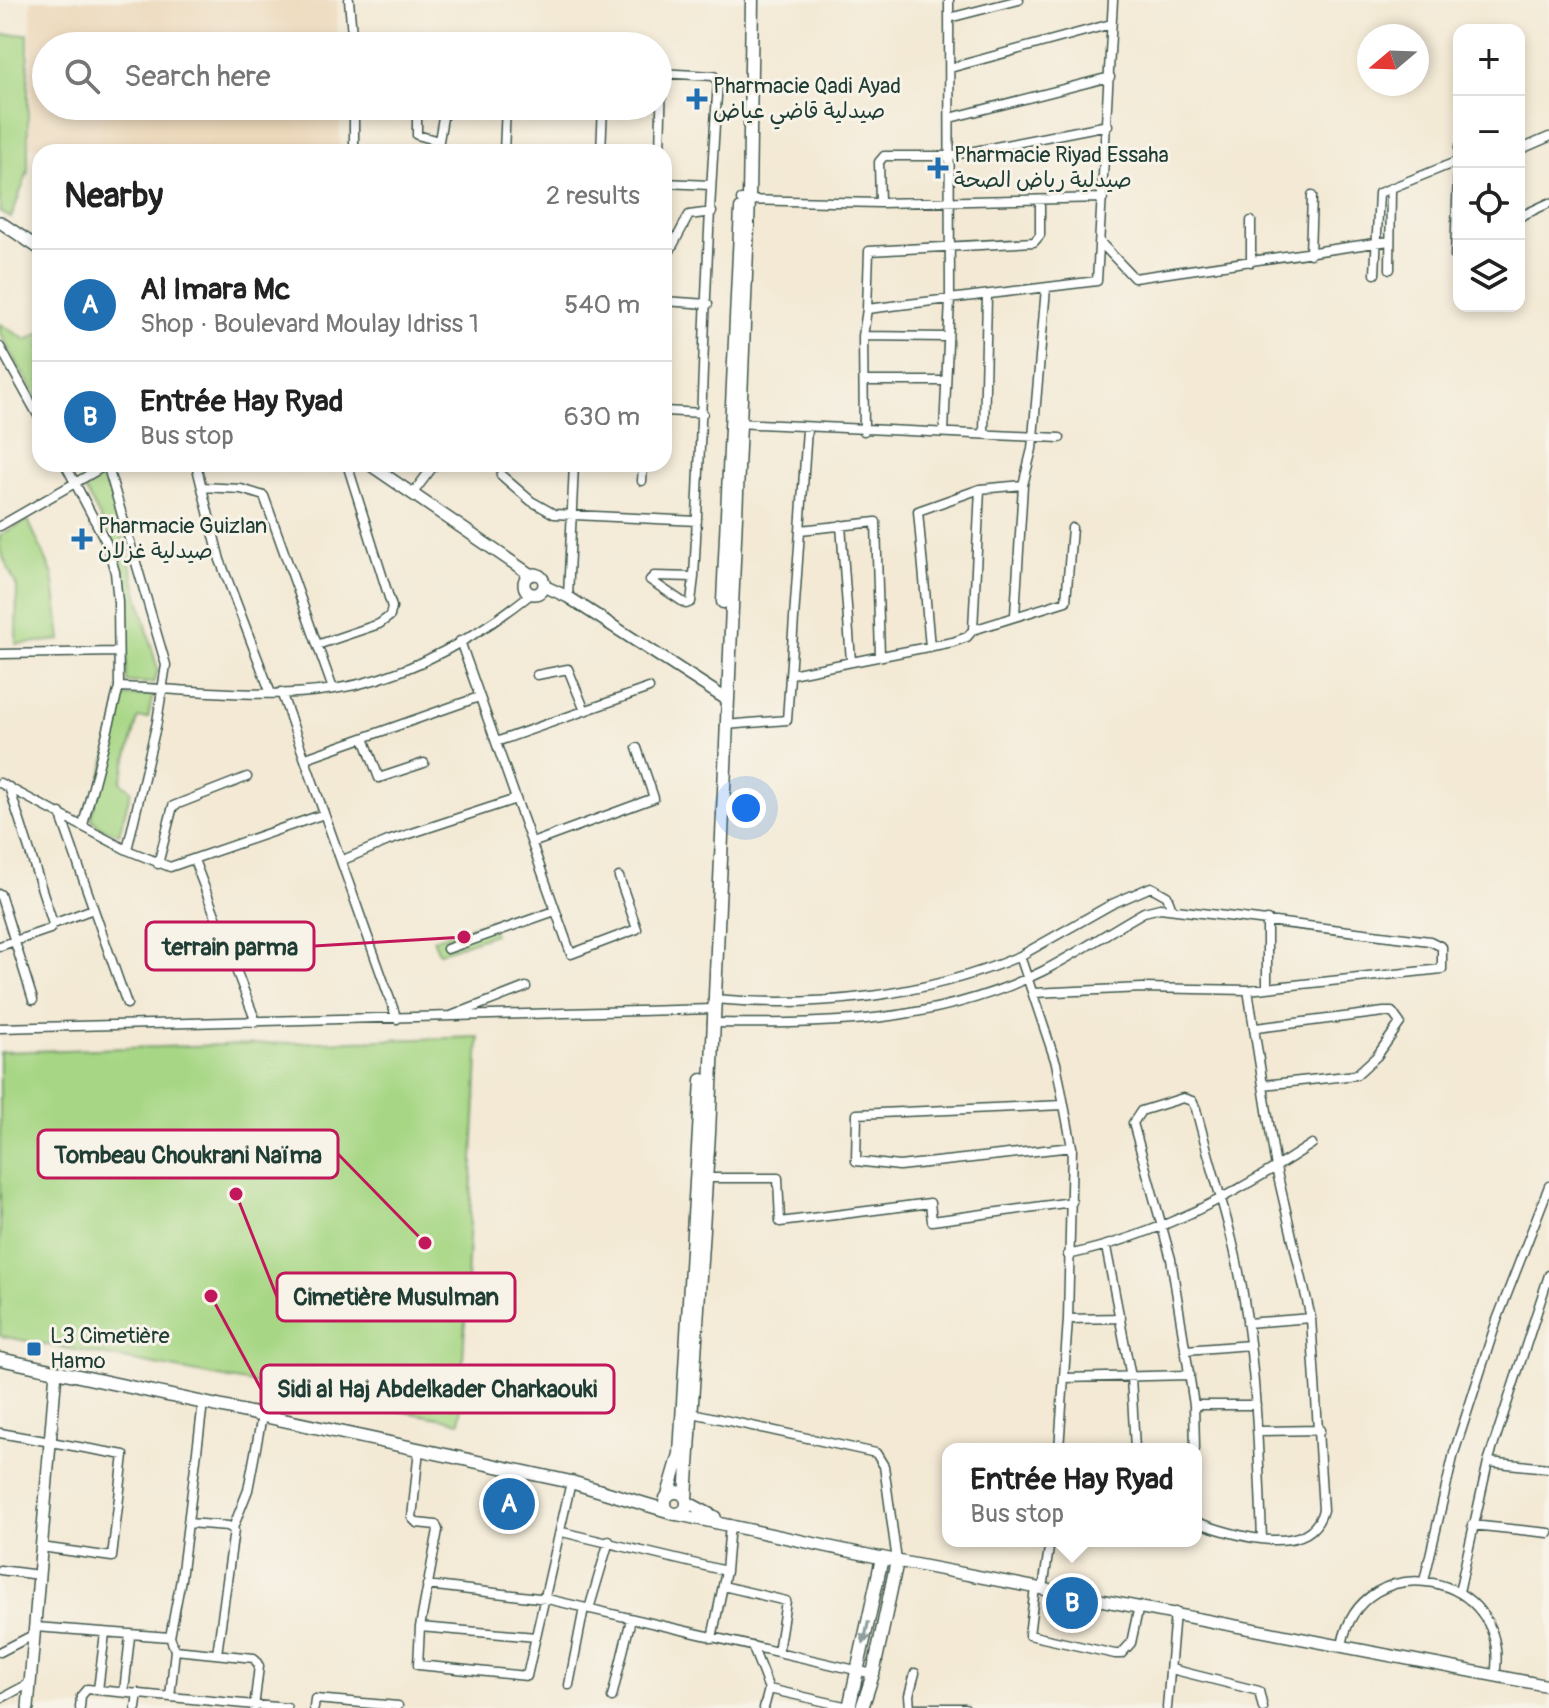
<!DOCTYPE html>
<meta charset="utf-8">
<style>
:root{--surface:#fff;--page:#f6f6f6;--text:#222;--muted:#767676;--line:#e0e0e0;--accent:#1f6fb2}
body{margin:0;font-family:Pangolin,"Playpen Sans Arabic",sans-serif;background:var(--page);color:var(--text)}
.controls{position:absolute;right:24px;top:24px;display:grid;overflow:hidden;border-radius:16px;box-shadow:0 4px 12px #0003}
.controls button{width:72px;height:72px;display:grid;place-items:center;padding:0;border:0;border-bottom:2px solid var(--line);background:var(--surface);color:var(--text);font:40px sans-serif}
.compass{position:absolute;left:1357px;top:24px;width:72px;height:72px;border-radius:50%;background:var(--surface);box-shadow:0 4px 12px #0003;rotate:251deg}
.you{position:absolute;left:746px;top:808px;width:28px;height:28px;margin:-20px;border:6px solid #fff;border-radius:50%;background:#1a73e8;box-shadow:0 0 0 12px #1a73e833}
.badge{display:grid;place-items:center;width:52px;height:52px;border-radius:50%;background:var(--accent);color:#fff;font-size:26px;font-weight:700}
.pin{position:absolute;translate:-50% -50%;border:4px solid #fff;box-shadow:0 2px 8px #0006}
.popup{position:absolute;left:942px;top:1443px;width:260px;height:104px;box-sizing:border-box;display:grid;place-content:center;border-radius:16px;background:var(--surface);filter:drop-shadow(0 2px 6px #0005);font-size:26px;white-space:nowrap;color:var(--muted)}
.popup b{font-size:30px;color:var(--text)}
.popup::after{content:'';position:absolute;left:50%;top:100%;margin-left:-16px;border:16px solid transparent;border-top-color:var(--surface)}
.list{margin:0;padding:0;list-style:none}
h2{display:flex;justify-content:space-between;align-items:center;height:104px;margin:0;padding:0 32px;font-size:34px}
h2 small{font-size:26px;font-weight:400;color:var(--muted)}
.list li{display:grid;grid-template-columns:52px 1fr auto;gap:24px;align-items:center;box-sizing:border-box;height:112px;padding:0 32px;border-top:2px solid var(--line)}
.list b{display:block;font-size:30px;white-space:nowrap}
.list p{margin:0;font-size:26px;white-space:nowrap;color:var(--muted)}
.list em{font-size:26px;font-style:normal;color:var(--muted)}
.icon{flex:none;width:44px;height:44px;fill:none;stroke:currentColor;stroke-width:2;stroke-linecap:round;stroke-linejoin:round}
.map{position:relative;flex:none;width:1549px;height:1708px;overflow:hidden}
.search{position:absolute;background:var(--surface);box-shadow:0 4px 12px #0003;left:32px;top:32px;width:640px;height:88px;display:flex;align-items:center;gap:20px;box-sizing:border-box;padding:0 28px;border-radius:44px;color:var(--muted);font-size:30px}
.panel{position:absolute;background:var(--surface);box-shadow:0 4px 12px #0003;left:32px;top:144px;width:640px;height:328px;border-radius:24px}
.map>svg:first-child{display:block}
.built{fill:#ecd8ba}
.green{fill:#a7d785;stroke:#638a5c;stroke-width:2}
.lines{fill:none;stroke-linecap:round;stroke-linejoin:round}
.minor-casing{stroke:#3f574c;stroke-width:11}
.tertiary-casing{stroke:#3f574c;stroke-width:14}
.secondary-casing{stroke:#3f574c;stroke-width:15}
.minor{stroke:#fff;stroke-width:8}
.tertiary{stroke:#fff;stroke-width:11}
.secondary{stroke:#fff;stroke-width:12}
.oneway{fill:#8f9e9a}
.poi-dot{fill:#1f6fb2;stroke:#f7f3e8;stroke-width:3}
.labels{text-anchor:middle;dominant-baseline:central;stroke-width:6;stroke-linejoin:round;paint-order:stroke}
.poi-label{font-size:22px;fill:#1f3d34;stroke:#f7f3e8;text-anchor:start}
.leader{fill:none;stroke:#c2185b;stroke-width:3}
.callout-dot{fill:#c2185b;stroke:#f7f3e8;stroke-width:3}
.callout{fill:#f7f3e8;stroke:#c2185b;stroke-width:3}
.callout-label{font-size:24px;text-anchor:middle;font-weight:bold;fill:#1f3d34}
</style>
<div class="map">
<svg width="1549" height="1708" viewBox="0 0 1549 1708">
<rect width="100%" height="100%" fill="#f7f3e8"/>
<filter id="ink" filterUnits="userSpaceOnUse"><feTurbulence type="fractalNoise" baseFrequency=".0125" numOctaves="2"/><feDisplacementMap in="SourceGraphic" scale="16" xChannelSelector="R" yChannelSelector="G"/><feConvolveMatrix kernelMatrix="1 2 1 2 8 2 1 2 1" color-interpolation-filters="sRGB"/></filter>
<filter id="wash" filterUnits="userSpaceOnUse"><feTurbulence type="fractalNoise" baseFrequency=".006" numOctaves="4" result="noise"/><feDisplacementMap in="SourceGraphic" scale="32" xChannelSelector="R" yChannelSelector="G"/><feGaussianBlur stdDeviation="1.8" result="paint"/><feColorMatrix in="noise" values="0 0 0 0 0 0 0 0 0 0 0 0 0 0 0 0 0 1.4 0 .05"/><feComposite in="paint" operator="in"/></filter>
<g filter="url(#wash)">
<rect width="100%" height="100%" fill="#f3e9d4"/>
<path class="built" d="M31,0H337L338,46H46V106H339L340,152H88L86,148L30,147Z"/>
<path class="green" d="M28,34V171L11,218L0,212V35Z
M0,324L27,340L40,333V403L0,333Z
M106,472L158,671L153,683L127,682L125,579L117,550L82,484Z
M28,520L53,575L61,640L16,644L17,587L0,551V535Z
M153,694L148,718H138L121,782L131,790L119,834L101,828L91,818L122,697Z
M490,920L494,934L439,953L433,939Z
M479,1037L460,1422L0,1336V1052Z"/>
</g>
<g filter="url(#ink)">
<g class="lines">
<defs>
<path id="minor" d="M349,0L353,46
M949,18L1019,0
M950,68L1111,24
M658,73L714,76L718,83C705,247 703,413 694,577L691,602L686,604L650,580L654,576L694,577
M354,106V152
M417,106V135L439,141
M950,118L1110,77
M1519,150L1549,137
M437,152L445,106
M504,152L506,106
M601,152L603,106
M660,152L662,74
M664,183L710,185
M741,200L880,203L1103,198
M880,203L879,162L884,156H949L1108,125
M1519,217L1549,203
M1100,242L1134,278L1389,241
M1310,254L1312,196
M1455,256L1459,147
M664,262L689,215L712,212
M1251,262V221
M1390,269L1391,188
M1375,274L1379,193L1458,161
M664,301L708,304
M867,309L869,251L1034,242L1040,235V202
M863,336L946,337
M0,347L40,419
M866,381H945
M664,411L703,413
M735,423L1060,438
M864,431L863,336L867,309L1097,281L1113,0
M944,432L950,299L949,0
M984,433L987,295
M65,464L106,542L115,572L118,602L119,687L83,825
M107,464L166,665L157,722L127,850
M196,464L220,560L270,691
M501,475L531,501L554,514L697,521
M642,481L643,464
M202,487L241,489L264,496L333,689
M413,493L435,464
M841,525L851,661
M0,526L108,464
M800,530L876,522L880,656
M568,597L574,464
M1015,615L1023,485L1032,449L1046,288
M973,630L980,489
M460,641L571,954L637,929L619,877
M317,645L379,624L390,616L392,607L347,464
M930,647L918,511L980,489L1023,485
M0,654L118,652
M791,674L953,642L967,637L973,630L1066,601L1072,528
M537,675L568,669L585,711
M119,687C189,689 264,700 334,689C406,678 474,639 531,594
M281,692L397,1019
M725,725L787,720L807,429
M364,738L379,778L424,763
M496,742L649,688
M306,758L479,697
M0,783L127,850L170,867L324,814
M60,813L127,1004
M532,843L654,798L637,748
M194,860L256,1022
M343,860L388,841L516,799
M158,864L173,806L247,777
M0,894L33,1000
M1267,920V988
M53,924L93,909
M0,946L50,929L53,924L9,787
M447,949L555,911
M1020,956L1112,904L1151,887L1167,896L1172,909
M231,961L292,939
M1033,993L1142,988L1248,990
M713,999C816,1008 924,997 1020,956L1056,1063L1072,1147L899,1166L856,1161L857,1114L1064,1105
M451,1016L526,987
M712,1023C825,1025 939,1023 1043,971C1078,953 1110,931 1144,912L1160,908L1430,941L1442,947V969L1248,990L1276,1168L1311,1318L1323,1510C1310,1562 1228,1533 1196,1522
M0,1028L713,1009
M1256,1028L1384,1012H1392L1400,1023L1377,1056L1356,1075L1263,1085
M702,1178H778L780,1222L930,1203L932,1221L1072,1202
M1106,1247L1131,1377L1135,1449
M1068,1255C1159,1235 1235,1195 1312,1144
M1068,1319L1121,1318
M1247,1323L1311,1318
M1186,1350L1250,1345
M1064,1378L1190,1375
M1194,1405H1256
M688,1412L876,1453L884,1466L897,1561
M1258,1431L1320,1430
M0,1433L124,1455L112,1557L41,1547
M419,1449L412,1518L417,1523L436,1525L438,1530L420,1627L418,1665L527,1676L571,1482
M1059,1449L1068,1319L1072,1147
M1195,1449L1194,1405L1171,1259L1133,1123L1141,1111L1183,1098L1192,1101L1196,1109C1207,1153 1221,1196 1232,1240C1256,1338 1258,1439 1262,1539
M1488,1462L1549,1468
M188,1523L228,1526L234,1530L217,1654
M1472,1525L1549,1533
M233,1528L248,1490L262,1416
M562,1532L726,1571
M0,1570L39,1575
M1424,1581L1454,1453L1497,1320L1549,1186
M427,1585L547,1599L873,1674
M723,1586L786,1601L778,1652
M1035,1588L1029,1635L1115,1654H1121L1131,1643L1139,1606
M1043,1589L1050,1541
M1459,1592L1488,1462L1549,1275
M589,1609L609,1541
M35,1627L170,1637L175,1650L254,1658L259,1666L254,1708
M420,1627L536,1637
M170,1637L181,1579L203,1403
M712,1638L726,1571L730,1524
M1342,1645C1361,1543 1513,1571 1495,1676
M753,1648L769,1689L853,1708
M0,1652L33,1635
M1171,1669L1259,1691L1263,1708
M569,1685L584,1608
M98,1690L105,1633
M124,1692L130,1636
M170,1697L175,1650
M612,1697L631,1619
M0,1699L30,1683
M80,1708L81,1696L87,1689L287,1708
M136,1708L138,1693
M314,1708L315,1699L398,1706
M764,1708L769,1689
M910,1708H965
M910,1708L909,1695L915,1673
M1167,1708L1175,1612"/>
<path id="tertiary" d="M0,222L40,249
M369,464L531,575
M524 584a10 10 0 1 1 20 0a10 10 0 1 1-20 0Z
M544,586L568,597L726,699
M687,1502L715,1517
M675,1514L882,1558
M897,1561L1549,1686
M28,1708L56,1371"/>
<path id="secondary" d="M723,602L741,209
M0,1359L571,1482L668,1511
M665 1503a11 11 0 1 1 22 0a11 11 0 1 1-22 0Z
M668,1495L680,1454L702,1080
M686,1498L709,1133L740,424L749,199L752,0
M849,1708L882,1558L897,1561L873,1674L862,1708"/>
</defs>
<use href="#minor" class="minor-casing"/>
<use href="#tertiary" class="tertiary-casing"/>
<use href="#secondary" class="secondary-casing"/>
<use href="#minor" class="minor"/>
<use href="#tertiary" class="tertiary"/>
<use href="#secondary" class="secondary"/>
</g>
<defs><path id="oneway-solid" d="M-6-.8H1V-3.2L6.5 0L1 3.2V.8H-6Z" transform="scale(2)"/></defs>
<use class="oneway" href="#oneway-solid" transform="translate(866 1633) rotate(102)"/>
</g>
<g class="poi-dot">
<path d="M693 87h8v8h8v8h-8v8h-8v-8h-8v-8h8z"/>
<path d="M934 156h8v8h8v8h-8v8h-8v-8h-8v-8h8z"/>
<path d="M78 527h8v8h8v8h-8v8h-8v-8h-8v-8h8z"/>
<rect x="26" y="1341" width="16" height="16" rx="4"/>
</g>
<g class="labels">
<g class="poi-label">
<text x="713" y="86">Pharmacie Qadi Ayad<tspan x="713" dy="25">صيدلية قاضي عياض</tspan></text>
<text x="954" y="155">Pharmacie Riyad Essaha<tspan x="954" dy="25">صيدلية رياض الصحة</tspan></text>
<text x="98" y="526">Pharmacie Guizlan<tspan x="98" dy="25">صيدلية غزلان</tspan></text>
<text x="50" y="1336">L3 Cimetière<tspan x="50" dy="25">Hamo</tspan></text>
</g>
</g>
<path class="leader" d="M464 937L314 946M425 1243L338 1154M236 1194L277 1297M211 1296L261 1389"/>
<g class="callout-dot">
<circle cx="464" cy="937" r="8"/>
<circle cx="425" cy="1243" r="8"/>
<circle cx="236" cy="1194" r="8"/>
<circle cx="211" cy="1296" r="8"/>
</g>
<g class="callout">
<rect x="146" y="922" width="168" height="48" rx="8"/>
<rect x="38" y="1130" width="300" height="48" rx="8"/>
<rect x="277" y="1273" width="238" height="48" rx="8"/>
<rect x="261" y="1365" width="353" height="48" rx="8"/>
</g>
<g class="callout-label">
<text x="230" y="955">terrain parma</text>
<text x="188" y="1163">Tombeau Choukrani Naïma</text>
<text x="396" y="1305">Cimetière Musulman</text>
<text x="437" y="1397">Sidi al Haj Abdelkader Charkaouki</text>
</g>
</svg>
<div class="controls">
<button>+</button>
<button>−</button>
<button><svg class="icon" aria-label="locate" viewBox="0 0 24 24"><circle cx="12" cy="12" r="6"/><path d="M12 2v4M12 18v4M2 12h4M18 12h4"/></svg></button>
<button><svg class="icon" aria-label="layers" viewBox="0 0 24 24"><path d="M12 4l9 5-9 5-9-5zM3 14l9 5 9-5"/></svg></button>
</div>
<svg class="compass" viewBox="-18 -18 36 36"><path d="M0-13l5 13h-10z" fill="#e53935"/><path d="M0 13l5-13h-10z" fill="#767676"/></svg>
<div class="you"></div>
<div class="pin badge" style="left:509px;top:1504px">A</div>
<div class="pin badge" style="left:1072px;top:1603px">B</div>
<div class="popup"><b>Entrée Hay Ryad</b>Bus stop</div>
<div class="search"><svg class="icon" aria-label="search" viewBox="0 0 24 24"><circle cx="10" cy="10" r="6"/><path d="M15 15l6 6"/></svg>Search here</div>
<section class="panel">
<h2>Nearby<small>2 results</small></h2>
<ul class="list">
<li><span class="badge">A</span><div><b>Al Imara Mc</b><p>Shop · Boulevard Moulay Idriss 1</p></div><em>540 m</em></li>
<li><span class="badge">B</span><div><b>Entrée Hay Ryad</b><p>Bus stop</p></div><em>630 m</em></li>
</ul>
</section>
</div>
